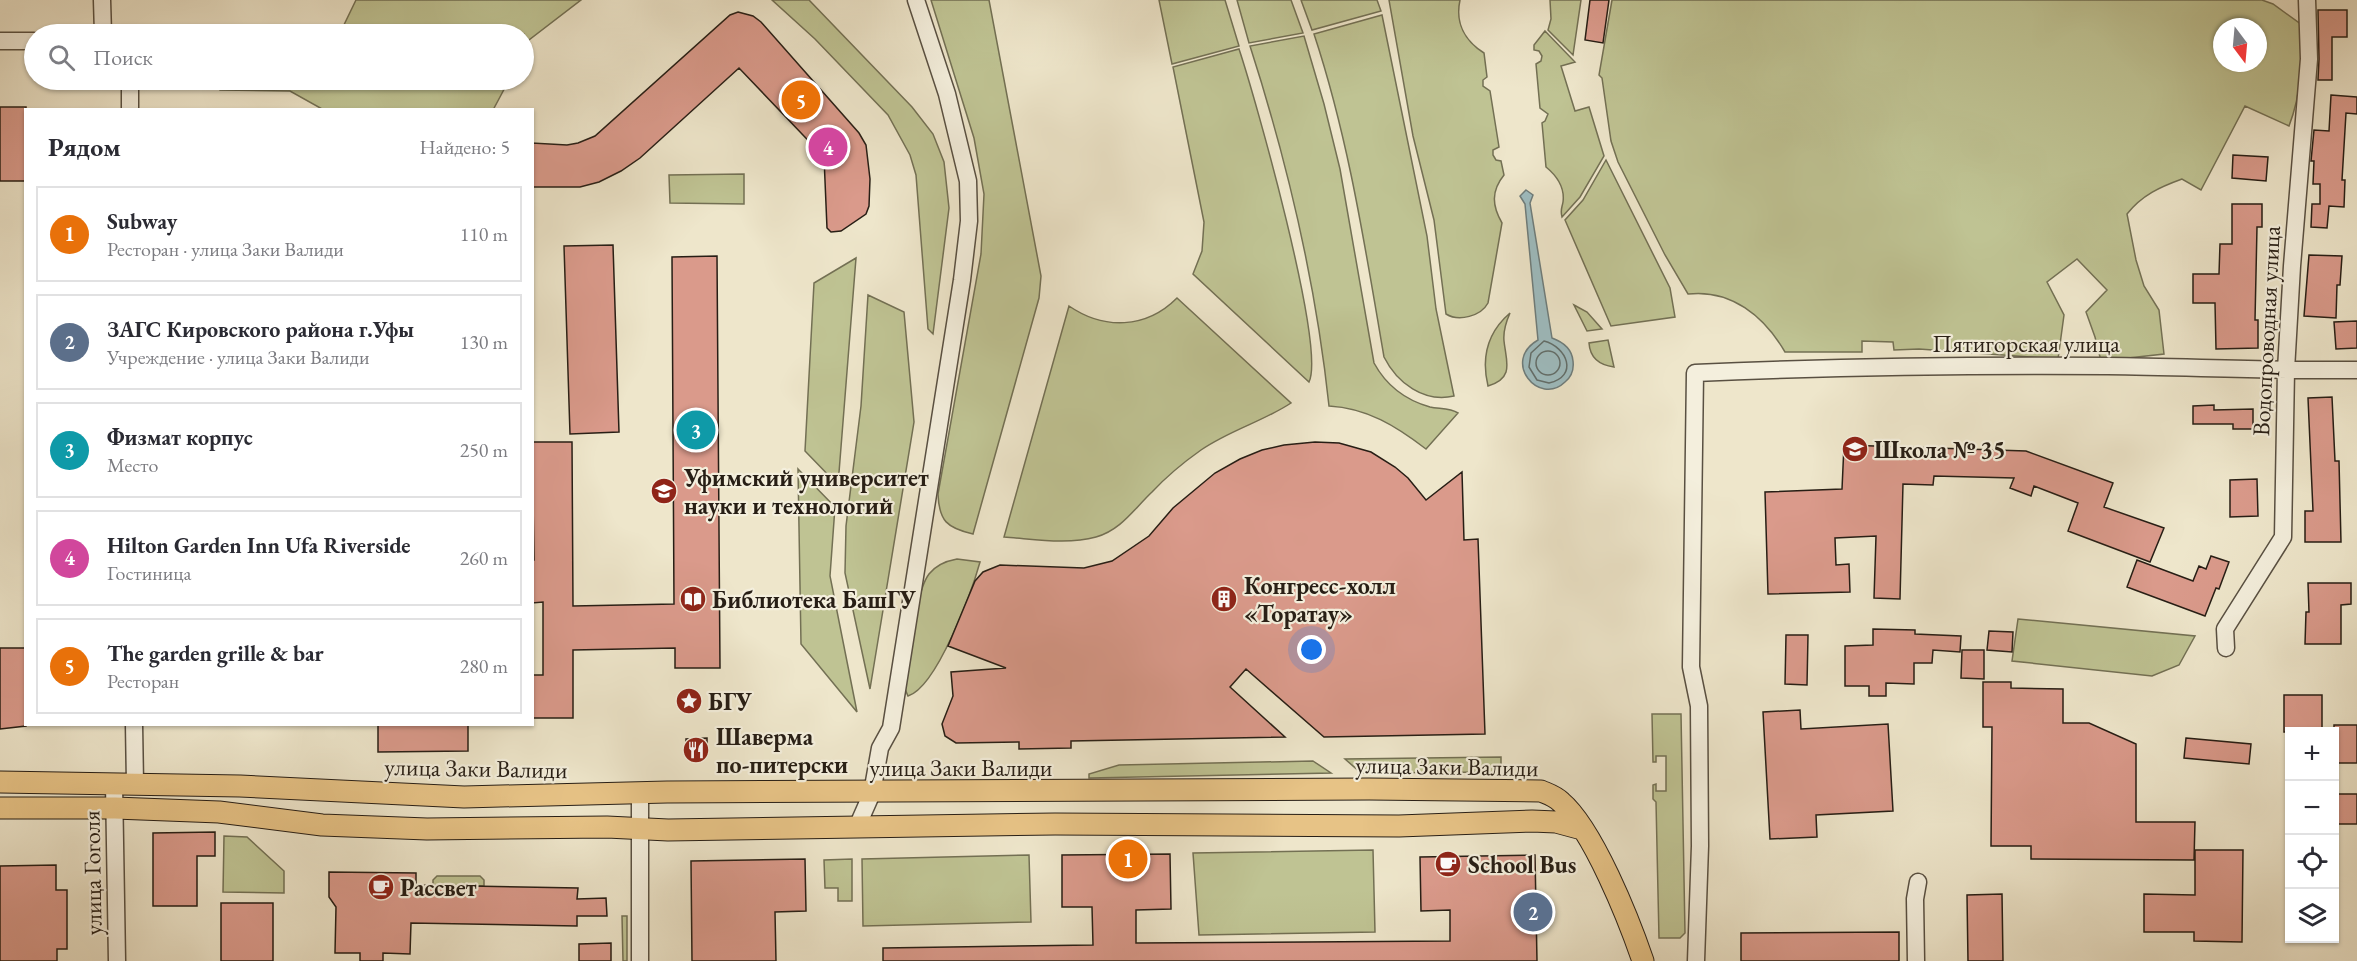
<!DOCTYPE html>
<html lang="ru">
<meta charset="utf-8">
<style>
:root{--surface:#fff;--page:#f2f2f3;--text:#2b2b33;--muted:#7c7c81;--line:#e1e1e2;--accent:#8f2418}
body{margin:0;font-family:"EB Garamond",serif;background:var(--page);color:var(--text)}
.controls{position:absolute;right:18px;bottom:18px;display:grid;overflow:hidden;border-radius:0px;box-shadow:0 2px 4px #0004}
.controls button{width:54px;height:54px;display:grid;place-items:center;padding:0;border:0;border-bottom:2px solid var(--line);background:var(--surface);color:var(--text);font:30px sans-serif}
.compass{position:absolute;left:2213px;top:18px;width:54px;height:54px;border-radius:50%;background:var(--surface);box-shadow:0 2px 4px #0004;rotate:164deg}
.you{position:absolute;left:1312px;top:650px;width:21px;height:21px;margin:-15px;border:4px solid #fff;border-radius:50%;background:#1a73e8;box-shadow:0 0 0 9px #1a73e833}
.badge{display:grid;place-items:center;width:39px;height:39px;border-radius:50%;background:var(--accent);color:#fff;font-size:20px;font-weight:700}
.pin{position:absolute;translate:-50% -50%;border:3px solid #fff;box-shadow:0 2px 6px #0006}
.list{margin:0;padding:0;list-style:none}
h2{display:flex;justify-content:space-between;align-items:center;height:78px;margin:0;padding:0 24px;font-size:26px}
h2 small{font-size:20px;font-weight:400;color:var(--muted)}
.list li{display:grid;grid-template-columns:39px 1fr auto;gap:18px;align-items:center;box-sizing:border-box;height:96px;margin:0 12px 12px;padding:0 12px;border:2px solid var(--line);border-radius:0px}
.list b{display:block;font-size:22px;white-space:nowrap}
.list p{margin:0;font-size:20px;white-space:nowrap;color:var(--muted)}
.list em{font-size:20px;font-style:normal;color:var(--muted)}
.icon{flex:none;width:33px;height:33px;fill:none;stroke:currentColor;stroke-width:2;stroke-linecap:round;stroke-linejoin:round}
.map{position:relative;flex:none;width:2357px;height:961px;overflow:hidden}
.search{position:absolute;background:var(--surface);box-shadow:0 2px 4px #0004;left:24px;top:24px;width:510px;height:66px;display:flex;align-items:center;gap:15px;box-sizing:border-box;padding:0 21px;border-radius:33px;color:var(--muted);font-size:22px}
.panel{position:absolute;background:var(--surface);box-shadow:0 2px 4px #0004;left:24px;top:108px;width:510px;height:618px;border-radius:0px}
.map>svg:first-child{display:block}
.green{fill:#bfc393;stroke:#737054;stroke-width:1.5;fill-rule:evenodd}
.water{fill:#9ebdc1;stroke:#6e7d7c;stroke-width:1.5}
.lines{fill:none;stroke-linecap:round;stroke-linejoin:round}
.shore{stroke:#626e6b;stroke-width:1.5}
.building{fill:#da9a8b;stroke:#271e15;stroke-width:1.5}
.minor-casing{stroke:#595042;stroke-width:19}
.major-casing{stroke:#271e15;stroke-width:23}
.minor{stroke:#f4efdd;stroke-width:16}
.major{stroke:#e7c386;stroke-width:21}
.labels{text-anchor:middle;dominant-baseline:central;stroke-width:4.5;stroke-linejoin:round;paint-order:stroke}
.street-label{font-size:24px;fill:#271e15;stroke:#f4efdd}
.poi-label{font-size:24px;font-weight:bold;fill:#271e15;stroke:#f4efdd;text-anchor:start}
</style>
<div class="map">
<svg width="2357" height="961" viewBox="0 0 2357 961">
<rect width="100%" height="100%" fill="#eee6cb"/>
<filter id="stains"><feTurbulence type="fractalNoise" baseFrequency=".00333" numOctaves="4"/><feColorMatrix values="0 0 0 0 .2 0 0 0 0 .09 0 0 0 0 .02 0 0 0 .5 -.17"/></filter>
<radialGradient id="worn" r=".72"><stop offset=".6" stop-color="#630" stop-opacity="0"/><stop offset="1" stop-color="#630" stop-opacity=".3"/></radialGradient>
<path class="green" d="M356,0H581L529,40L524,51V34H301L340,33Z
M772,0H809L912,107L933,134L944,162L949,208L933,334L928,329L916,175L910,155L888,115L815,39Z
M931,0H989L1041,276L1039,298L973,534C947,528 939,521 938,494L981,254L984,194L974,138Z
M1159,0H1225L1239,46L1172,64Z
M1237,0H1291L1303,33L1249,43Z
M1301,0H1377L1381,11L1312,30Z
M1389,0H1460C1455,23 1465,41 1484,53L1487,77L1483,80V86L1490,91L1499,147L1493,150V155L1496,160L1501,161L1504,175C1491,191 1492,206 1502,223L1488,303C1481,316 1459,322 1446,314L1434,220L1413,136Z
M1550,0H1581L1573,55L1548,30L1551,19Z
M1612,0H2262L2273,4L2302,25C2302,62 2302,92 2289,126L2245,106L2201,190L2182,179C2160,187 2142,195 2127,214L2136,260L2144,286L2159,310L2164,354L2101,361L2095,337L2086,312L2107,290L2077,259L2047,282L2064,315L2058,359L1919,349L1894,350L1893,342L1862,341V352H1785C1764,316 1731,289 1688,294L1665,255L1618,162L1611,141L1602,78L1599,75ZM2222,27H2258V63H2222Z
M1382,15L1427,236L1436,309L1454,396C1424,403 1397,383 1384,357C1365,247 1349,140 1314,34Z
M1545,31L1575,62L1561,66L1575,111L1589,107L1604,156L1580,197L1562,217C1560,210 1562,208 1563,202C1565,187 1557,176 1546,167L1542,123L1545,121L1548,114L1540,108L1536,64L1541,61L1542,56L1539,51L1534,50V45Z
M1304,36L1324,104L1340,169L1374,363C1386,385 1405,400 1430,407C1439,409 1450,408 1458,413L1426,449C1396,426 1367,408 1329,406C1316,284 1288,164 1250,46Z
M1239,49C1255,97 1326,347 1309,382L1193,274L1202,251L1204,222L1173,67Z
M219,80H509L493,110L322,109L290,91L220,90Z
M1606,160L1670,288L1675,317L1611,326L1565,220L1583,200Z
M744,174V204L670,203L669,175Z
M856,258L838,485L805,451L814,283Z
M868,295L904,312L914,422L870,689L845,573L846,526L861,406Z
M1177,298L1291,403C1264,421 1230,430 1201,450C1184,462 1167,476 1152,492C1134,509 1121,530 1096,537C1067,545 1034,539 1004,537L1069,306C1104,330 1146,329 1177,298Z
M1574,305L1587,312L1602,329L1587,331Z
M1510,313C1506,322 1503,331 1504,341C1506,361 1515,378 1488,386C1481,357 1488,332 1510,313Z
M1608,340L1614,367C1599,365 1590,358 1589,343Z
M798,469L835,507L830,576L857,712L801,644Z
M957,559L980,562C972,591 937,687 908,696L905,689C910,661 914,594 929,574C936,565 946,561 957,559Z
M2018,619L2195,636L2179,665L2152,676L2012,661Z
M1652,714H1681L1685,933L1680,938H1659L1656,802L1653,799V785L1656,784V791H1666V756H1656V762H1653Z
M1501,757V772L1361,773L1345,759Z
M1313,761L1331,773L1089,778V774L1119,765Z
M224,836L247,837L284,871V893L223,892Z
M1373,850L1375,932L1199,935L1193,853Z
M1029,855L1031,922L863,926L862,859Z
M852,859V901H838V888H825L824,860Z
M437,876H480L484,880V886L433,885V880Z
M622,916H627V961H623Z"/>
<path class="water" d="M1526,190L1533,195L1530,203L1552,338C1563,342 1572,349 1573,361C1574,369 1571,377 1565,382C1539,407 1501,361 1538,340L1525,204L1520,196Z"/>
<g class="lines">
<path class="shore" d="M1544,341C1567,347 1579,376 1549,383L1537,380L1529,367L1531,353Z
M1536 363a12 12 0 1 1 24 0a12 12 0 1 1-24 0Z"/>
</g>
<path class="building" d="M1590,0H1609L1603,43L1585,40Z
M2318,10H2347V37H2332V80H2318L2319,59Z
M738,12L753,16L761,22L859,133L866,145L870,179L869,206L866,214L841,231L831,232L827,228L824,157L739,68L640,158L621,171L599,182L580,187H532V143L567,145L578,143L595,136L730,15Z
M2331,95L2357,97V114L2346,113L2342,180H2345L2344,207L2329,206L2327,228L2311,227L2312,204H2320V184H2313L2314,161H2311L2314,130L2329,131Z
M0,107H26V181H0Z
M2233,155L2268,157L2266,181L2232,178Z
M2232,204H2262V227H2257L2255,320H2258V348L2216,349L2215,303H2193V274H2219L2220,244H2232Z
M613,245L619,432L570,434L564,246Z
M2309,255L2342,256L2340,285H2337L2336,318L2304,316Z
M717,256L720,668H675V648L573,650V718H532V675H543V602L532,603V560H534L532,442H572L573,606L674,604L672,257Z
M2357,321V348L2336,349L2334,322Z
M2332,397L2335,461H2339L2341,542H2305V511H2313L2308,398Z
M2214,405V410L2253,409V429H2233V424H2193V406Z
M1315,442L1339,443L1371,452L1395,467L1408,478L1426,500L1462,472L1464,540L1478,539L1485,734L1324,737L1246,669L1230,687L1285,737L1071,741V748L1019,749V742L956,743L945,736L942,724L953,696L951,672L1006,668L948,646L975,581L983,572L1000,565L1084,568L1112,561L1149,536L1173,508L1215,473L1240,459L1262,450L1284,445Z
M1844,445L2026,451L2113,483L2104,507L2164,528L2150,562L2068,531L2078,503L2034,486L2031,496L2010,488L2014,478L1934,476L1933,485L1903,484L1900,599L1874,598L1876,536L1835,538L1836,565L1849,564L1850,592L1768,594L1765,492L1842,489Z
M2257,479L2258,516L2230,517V480Z
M2211,556L2229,562L2219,589L2216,588L2205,616L2127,587L2137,560L2193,581L2199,566L2206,569Z
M2308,583H2351V604L2341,605V644H2305L2306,612H2309Z
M1873,629L1915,630V634L1961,636L1960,652L1933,650L1932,663H1914V684L1886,683V696H1869V686H1845V646L1873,645Z
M1989,631L2013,632L2012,652L1987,650Z
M1786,635H1808L1807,685L1785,684Z
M0,648H26V726L0,729Z
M1962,650H1984V679L1961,678Z
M1983,682H2011V688L2063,689V723H2089L2136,744V822H2195L2194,860L2031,859V846H1991L1992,727H1983Z
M2284,695H2322V732H2284Z
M1800,710L1801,729L1888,724L1893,811L1816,815L1817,837L1770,839L1763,712Z
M378,724H468V751L378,752Z
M2334,725H2357V763H2334Z
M707,738V752L686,753V739Z
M2186,738L2251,744L2249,764L2184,758Z
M2334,794H2357V824H2334Z
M215,832V856H197V906H153V833Z
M2195,850H2243L2242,942L2194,941V932H2144V894L2195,895Z
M1170,854L1171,909L1136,910V943L1450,941V910L1421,911L1420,857L1535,855L1537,961H883V948L1093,945L1092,907H1062V855Z
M805,859L806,911L775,912L776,961H692L691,861Z
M56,865V890H67V949H57V961H0V866Z
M329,872L416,873V885L578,888L577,899L606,898L607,916H577V926L411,923L410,954L383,953V961H360V953H335L336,907L329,897Z
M2002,894L2003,961H1968L1967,895Z
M221,903H273V961H221Z
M1899,932V961H1741V933Z
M611,943V961H579V944Z"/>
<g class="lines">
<defs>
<path id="minor" d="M102,0L103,34
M0,41H34
M130,80V110
M2226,648L2225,629L2283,537L2286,370L2292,266L2309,59L2307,0
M134,724L135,784
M114,784L117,961
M857,827L872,793L880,748L891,728L962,280L969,221L968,181L947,94L916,0
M640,961V793
M1696,961L1700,846L1699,706L1691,667L1695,373C1833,367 1970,365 2108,366C2191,367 2274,371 2357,370
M1916,961L1915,899L1918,882"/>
<path id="major" d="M0,782L240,786L464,797L667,792L1369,789L1541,791C1548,794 1555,796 1561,802C1593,829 1629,920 1643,961
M0,808H115L219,812L322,825L427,829L607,827L668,830L1055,824L1399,826L1532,821L1556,822L1582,829"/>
</defs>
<use href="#minor" class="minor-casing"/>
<use href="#major" class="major-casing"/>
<use href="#minor" class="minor"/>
<use href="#major" class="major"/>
</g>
<defs>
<symbol id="school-disc" viewBox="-11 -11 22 22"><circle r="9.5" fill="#8f2418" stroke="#f4efdd"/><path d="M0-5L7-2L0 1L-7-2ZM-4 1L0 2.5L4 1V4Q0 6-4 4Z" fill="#fff"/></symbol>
<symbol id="university-disc" viewBox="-11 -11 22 22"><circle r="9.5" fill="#8f2418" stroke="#f4efdd"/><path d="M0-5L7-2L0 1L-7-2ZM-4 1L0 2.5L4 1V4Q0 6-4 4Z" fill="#fff"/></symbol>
<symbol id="library-disc" viewBox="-11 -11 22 22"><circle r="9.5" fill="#8f2418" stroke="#f4efdd"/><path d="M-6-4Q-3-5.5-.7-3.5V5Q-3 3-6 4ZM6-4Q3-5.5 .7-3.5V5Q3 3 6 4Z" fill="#fff"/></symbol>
<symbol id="building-disc" viewBox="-11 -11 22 22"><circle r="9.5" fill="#8f2418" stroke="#f4efdd"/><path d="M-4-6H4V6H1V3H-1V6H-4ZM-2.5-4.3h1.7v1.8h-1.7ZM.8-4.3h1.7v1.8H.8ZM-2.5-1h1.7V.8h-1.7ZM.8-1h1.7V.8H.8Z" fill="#fff"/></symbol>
<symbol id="sight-disc" viewBox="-11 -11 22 22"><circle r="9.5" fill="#8f2418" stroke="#f4efdd"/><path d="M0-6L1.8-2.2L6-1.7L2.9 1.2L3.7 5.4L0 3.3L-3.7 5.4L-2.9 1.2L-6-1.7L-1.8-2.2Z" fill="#fff"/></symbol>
<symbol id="restaurant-disc" viewBox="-11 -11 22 22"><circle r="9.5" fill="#8f2418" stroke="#f4efdd"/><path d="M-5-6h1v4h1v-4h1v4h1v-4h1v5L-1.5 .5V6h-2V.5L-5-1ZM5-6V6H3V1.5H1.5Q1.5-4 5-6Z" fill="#fff"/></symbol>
<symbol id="cafe-disc" viewBox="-11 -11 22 22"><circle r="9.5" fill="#8f2418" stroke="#f4efdd"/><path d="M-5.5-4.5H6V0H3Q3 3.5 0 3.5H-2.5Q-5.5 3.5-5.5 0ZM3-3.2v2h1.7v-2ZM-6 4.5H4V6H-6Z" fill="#fff"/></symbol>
</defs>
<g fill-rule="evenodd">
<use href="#school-disc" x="1840" y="434" width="30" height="30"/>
<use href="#university-disc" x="649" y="476" width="30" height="30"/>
<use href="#library-disc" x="678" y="584" width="30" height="30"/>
<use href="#building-disc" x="1209" y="584" width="30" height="30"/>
<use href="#sight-disc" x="674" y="686" width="30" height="30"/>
<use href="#restaurant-disc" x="681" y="735" width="30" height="30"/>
<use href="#cafe-disc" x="1433" y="849" width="30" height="30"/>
<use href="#cafe-disc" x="366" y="872" width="30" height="30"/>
</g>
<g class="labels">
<g class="street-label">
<text transform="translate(2266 331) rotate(-87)">Водопроводная улица</text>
<text x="2026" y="343">Пятигорская улица</text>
<text transform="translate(1447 766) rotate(1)">улица Заки Валиди</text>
<text x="961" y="767">улица Заки Валиди</text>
<text transform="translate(476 768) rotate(1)">улица Заки Валиди</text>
<text transform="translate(92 873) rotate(-91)">улица Гоголя</text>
</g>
<g class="poi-label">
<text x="1874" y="449">Школа № 35</text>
<text x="684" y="477">Уфимский университет<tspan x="684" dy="28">науки и технологий</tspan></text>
<text x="1244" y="585">Конгресс-холл<tspan x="1244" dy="28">«Торатау»</tspan></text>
<text x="712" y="599">Библиотека БашГУ</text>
<text x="708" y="701">БГУ</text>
<text x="716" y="736">Шаверма<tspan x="716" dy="28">по-питерски</tspan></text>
<text x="1468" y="864">School Bus</text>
<text x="400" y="887">Рассвет</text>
</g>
</g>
<rect width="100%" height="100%" filter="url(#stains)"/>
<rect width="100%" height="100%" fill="url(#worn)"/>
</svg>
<div class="controls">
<button>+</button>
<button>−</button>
<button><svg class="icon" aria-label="locate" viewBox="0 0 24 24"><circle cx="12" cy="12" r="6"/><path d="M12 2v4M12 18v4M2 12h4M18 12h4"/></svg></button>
<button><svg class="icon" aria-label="layers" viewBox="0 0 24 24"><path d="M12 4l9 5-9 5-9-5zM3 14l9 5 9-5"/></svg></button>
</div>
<svg class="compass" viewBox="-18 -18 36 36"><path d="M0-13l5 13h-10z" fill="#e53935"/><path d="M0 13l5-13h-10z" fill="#7c7c81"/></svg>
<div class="you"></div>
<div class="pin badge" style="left:1128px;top:859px;background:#e8710a">1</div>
<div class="pin badge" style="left:1533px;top:912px;background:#5c6f8a">2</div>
<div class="pin badge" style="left:696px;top:430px;background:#0f9aa8">3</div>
<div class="pin badge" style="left:828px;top:147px;background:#d1479c">4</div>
<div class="pin badge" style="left:801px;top:100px;background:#e8710a">5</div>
<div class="search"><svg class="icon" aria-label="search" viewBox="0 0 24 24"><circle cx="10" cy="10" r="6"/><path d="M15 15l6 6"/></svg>Поиск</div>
<section class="panel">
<h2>Рядом<small>Найдено: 5</small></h2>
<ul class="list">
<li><span class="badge" style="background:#e8710a">1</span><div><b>Subway</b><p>Ресторан · улица Заки Валиди</p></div><em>110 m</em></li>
<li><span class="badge" style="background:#5c6f8a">2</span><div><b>ЗАГС Кировского района г.Уфы</b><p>Учреждение · улица Заки Валиди</p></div><em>130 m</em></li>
<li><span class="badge" style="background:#0f9aa8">3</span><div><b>Физмат корпус</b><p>Место</p></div><em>250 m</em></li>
<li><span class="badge" style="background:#d1479c">4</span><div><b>Hilton Garden Inn Ufa Riverside</b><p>Гостиница</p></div><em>260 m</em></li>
<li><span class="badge" style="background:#e8710a">5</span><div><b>The garden grille &amp; bar</b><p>Ресторан</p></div><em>280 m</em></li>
</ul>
</section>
</div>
